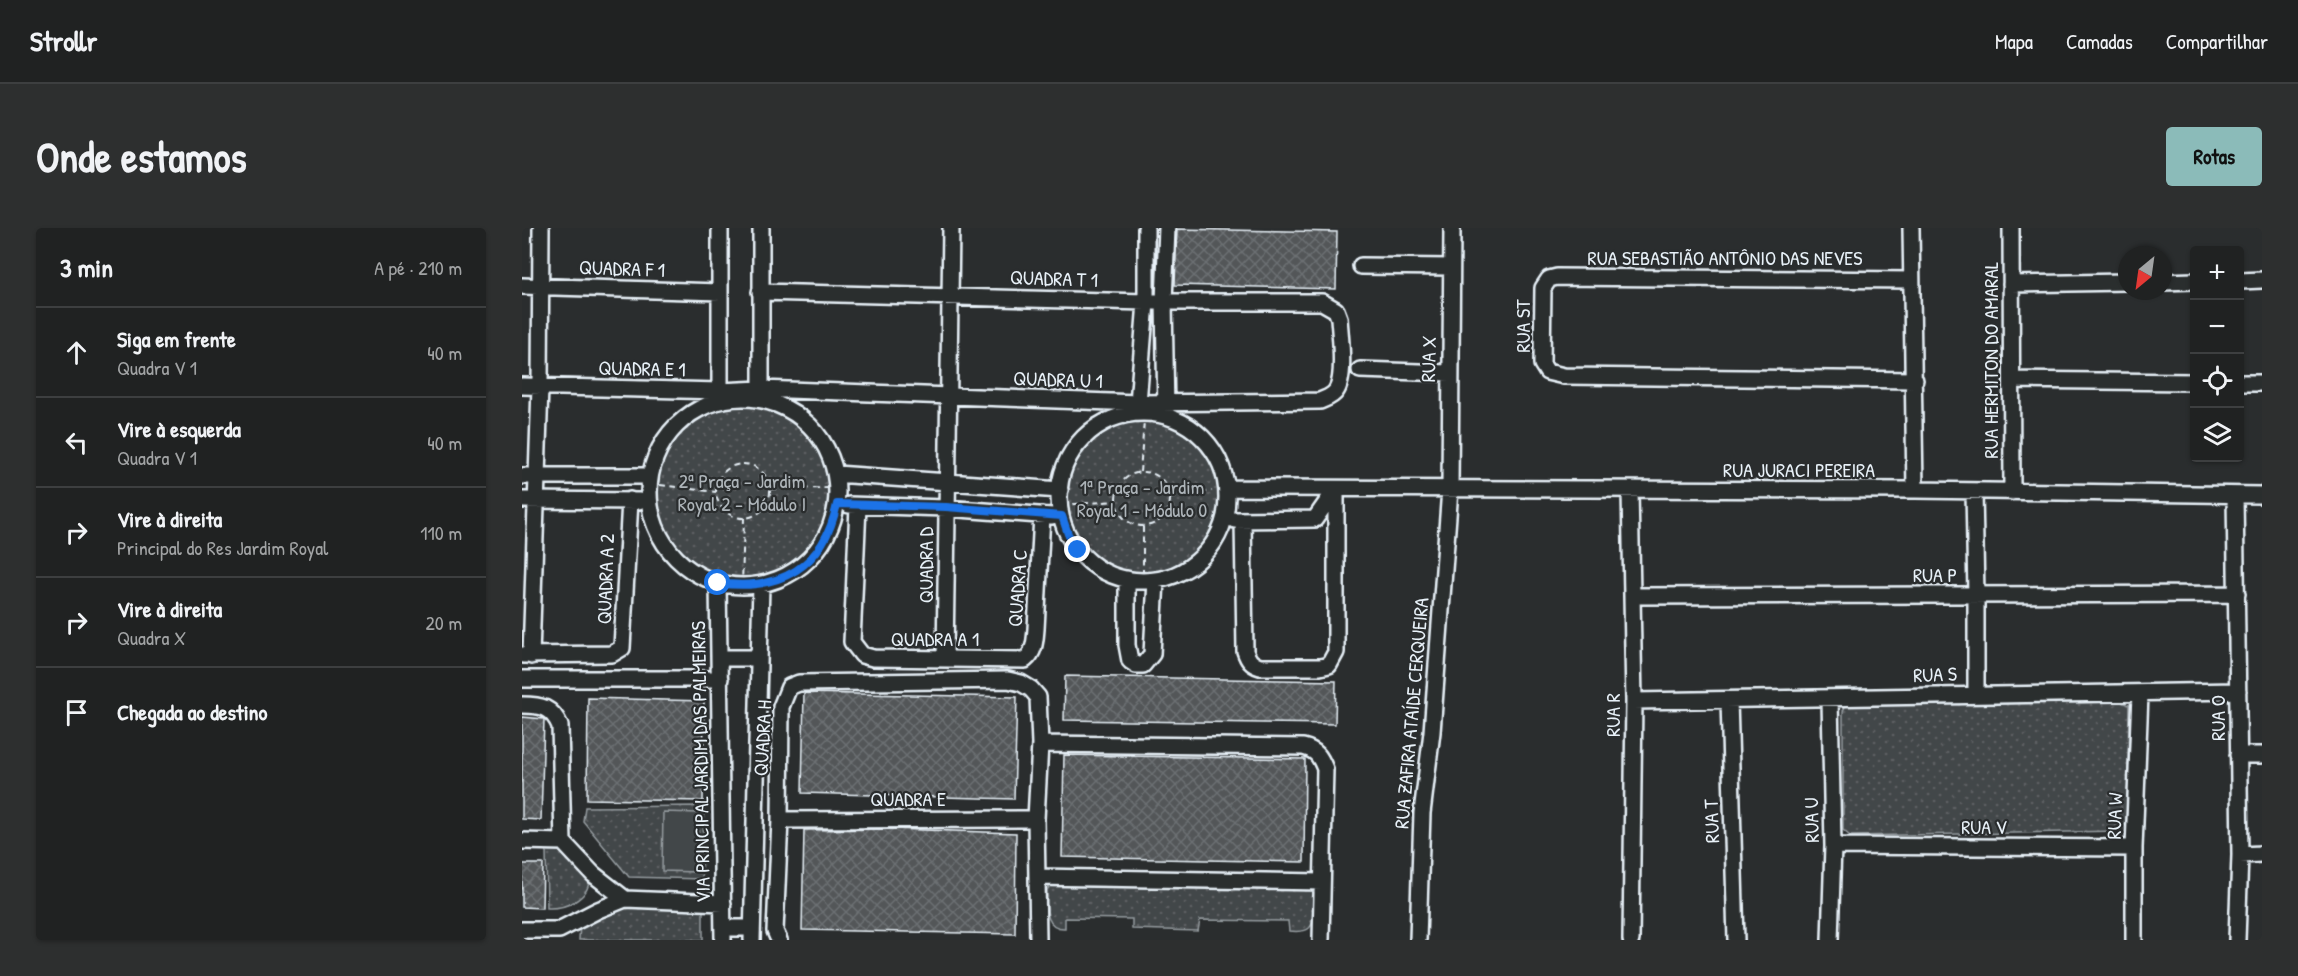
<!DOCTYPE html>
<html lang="pt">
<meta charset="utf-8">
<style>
:root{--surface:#202222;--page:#2d2f2f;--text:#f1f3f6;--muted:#a2a4a5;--line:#3d3f40;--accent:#8bbbb9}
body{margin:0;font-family:"Patrick Hand",sans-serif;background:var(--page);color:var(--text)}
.controls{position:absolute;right:18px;top:18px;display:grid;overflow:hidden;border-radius:6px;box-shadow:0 2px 4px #0004}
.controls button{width:54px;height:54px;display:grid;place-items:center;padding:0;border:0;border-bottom:2px solid var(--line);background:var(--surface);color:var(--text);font:30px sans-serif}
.compass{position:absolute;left:1596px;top:18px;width:54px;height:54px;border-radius:50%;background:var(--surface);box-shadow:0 2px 4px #0004;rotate:209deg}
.stop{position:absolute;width:18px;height:18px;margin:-14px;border:4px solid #1a73e8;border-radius:50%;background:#fff}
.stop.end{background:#1a73e8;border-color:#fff;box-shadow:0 2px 6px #0008}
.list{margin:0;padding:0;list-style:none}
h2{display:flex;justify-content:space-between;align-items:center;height:78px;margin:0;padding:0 24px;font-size:26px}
h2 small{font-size:20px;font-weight:400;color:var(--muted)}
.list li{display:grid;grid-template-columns:39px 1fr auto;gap:18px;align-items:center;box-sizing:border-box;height:90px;padding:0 24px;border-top:2px solid var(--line)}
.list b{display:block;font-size:22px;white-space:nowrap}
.list p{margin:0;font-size:20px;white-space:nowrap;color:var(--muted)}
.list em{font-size:20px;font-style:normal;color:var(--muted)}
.icon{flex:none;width:33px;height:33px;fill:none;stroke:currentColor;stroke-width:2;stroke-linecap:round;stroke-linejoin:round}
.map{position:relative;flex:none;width:1740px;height:712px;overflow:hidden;border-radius:6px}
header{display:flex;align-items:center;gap:36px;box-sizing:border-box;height:84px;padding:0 30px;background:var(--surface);border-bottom:2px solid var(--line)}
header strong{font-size:28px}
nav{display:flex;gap:33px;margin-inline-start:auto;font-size:21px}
.intro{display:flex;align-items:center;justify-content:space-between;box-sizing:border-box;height:144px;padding:0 36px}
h1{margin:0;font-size:42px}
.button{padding:15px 27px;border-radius:6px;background:var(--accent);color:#111;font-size:21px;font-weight:700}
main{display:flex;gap:36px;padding:0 36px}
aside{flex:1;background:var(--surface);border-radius:6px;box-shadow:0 2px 4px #0004}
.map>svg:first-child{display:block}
.park{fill:url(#park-dots);stroke:#959ca0;stroke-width:1.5}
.pitch{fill:#424648;stroke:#959ca0;stroke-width:1.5}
.building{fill:url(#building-cross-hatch);stroke:#e8f1f8;stroke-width:1.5}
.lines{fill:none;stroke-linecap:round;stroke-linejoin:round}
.minor-casing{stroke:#e8f1f8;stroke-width:20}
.path{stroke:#e8f1f8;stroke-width:2;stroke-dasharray:6 4.5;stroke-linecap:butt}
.minor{stroke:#2a2d2e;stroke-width:15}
.route{stroke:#1a73e8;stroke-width:8}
.labels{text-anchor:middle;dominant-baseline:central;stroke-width:4.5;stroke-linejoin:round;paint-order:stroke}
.street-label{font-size:20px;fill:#e8f1f8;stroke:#2a2d2e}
.park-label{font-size:20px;fill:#aeb5ba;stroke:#2a2d2e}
</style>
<header>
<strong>Strollr</strong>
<nav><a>Mapa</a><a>Camadas</a><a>Compartilhar</a></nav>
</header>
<div class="intro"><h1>Onde estamos</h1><a class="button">Rotas</a></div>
<main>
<aside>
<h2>3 min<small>A pé · 210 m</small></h2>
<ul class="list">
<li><svg class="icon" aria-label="ahead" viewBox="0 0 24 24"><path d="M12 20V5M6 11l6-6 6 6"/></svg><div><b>Siga em frente</b><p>Quadra V 1</p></div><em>40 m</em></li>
<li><svg class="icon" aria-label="left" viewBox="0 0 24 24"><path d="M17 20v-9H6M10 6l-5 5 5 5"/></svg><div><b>Vire à esquerda</b><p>Quadra V 1</p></div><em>40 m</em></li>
<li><svg class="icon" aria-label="right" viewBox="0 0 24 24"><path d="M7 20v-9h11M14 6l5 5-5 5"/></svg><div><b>Vire à direita</b><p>Principal do Res Jardim Royal</p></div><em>110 m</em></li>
<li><svg class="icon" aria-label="right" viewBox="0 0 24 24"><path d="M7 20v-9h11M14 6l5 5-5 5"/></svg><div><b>Vire à direita</b><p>Quadra X</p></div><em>20 m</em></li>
<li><svg class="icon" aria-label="arrive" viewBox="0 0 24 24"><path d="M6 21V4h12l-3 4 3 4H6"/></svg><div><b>Chegada ao destino</b></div></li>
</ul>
</aside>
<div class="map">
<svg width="1740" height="712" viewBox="0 0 1740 712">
<defs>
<pattern id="park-dots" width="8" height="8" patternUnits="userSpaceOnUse" patternTransform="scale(1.5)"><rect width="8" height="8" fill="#424648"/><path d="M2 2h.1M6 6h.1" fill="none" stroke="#5d6163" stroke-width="1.8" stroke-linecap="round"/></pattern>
<pattern id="building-cross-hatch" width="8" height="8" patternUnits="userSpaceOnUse" patternTransform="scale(1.5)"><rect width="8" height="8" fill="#535759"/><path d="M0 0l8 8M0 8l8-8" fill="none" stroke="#6c7072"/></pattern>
</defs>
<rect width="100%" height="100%" fill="#2a2d2e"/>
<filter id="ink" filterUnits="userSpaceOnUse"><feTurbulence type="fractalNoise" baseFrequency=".0167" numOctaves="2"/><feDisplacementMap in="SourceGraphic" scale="12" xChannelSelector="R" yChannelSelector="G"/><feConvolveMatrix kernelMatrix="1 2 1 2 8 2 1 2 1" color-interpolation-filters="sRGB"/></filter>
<g filter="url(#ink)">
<path class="park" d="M132 264a88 88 0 1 1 176 0a88 88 0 1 1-176 0Z
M541 270a79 79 0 1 1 158 0a79 79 0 1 1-158 0Z
M1325,474H1599L1607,477L1605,594L1598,603L1328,608L1321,602V483Z
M182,578L180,651L107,649L61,593L63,579Z
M24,621L45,622L67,650C68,671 43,681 25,680Z
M532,653L790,660C793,667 792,674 792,681C792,701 787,705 767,703L766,693L678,692L676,703L610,701V691L543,690V700C521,701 525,677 525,662Z
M92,676L181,678V712H57L58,694Z"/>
<path class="pitch" d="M141,584L177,585L175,644L140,643Z"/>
<path class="building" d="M655,1L815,4L814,61L653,57Z
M543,448L814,453L813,496L542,492Z
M282,465L495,469L492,571L280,565Z
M66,470L182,473L181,573L65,571Z
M0,489L22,491L19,592L0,591Z
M542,527L783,531L782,634L540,629Z
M370,601L494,605L493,706L280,702L282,602Z
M0,636H21L20,680L0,679Z"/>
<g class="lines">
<defs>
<path id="minor" d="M1389,0L1393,262
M1489,0L1490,264
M839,38L929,39
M1389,52L1035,49L1027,51L1021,60L1020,136L1025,144L1042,148L1393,152
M1718,53L1740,52
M1641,54L1672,53
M1489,56L1605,54
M0,58L198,64
M838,142L927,145
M1490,152L1672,154
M1718,155H1740
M0,158L198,163L239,161L616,175L798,173C804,170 810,169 814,163C824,149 818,107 817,90L814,82L800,74H624L238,64
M127 264a94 94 0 1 1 188 0a94 94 0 1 1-188 0Z
M198,171V0
M237,171L239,161V0
M614,182L616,175L624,74V0
M644,183L642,74L645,0
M537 269a84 84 0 1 1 168 0a84 84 0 1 1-168 0Z
M314,246L538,262
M0,248H128
M705,260L1393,262L1740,267
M1108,262L1112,473L1109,712
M1452,263L1454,367V465
M1713,267L1718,627L1715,712
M0,272L117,273
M327,277L424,280L530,288
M336,278L330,414L340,427L351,430L503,432C513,424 513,412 514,401L520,287
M712,292L793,291L814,261
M721,292L723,423C726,432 729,436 738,439H798L807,437L814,424V261
M605,351V417L608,433L614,437H621L630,426L634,352
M196,355L201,712
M1110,368L1715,366
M1,427L90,426L100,420L108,272
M9,428L18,159L19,0
M198,430H237
M423,430L429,0
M0,451H198
M1308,471L1311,618L1308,712
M1207,472L1214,712
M1112,473L1716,463
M0,477C19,477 30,479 38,498L41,614
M518,516L781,519C794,522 798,528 803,541L799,712
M1716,527H1740
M258,592L514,591
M0,613L41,614L71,646L103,671
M1311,618L1612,620
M1718,627L1740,626
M516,649L800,654
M201,700H230
M0,702H37L76,682L103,671L201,675
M230,712L239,357
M257,712L253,703L258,592L259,479L267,459L277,455L486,452L499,455L509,461L516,469L518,516L514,591L516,712
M896,712L900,585L910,504L928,261L930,0
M1612,712V620L1618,466"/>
</defs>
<use href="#minor" class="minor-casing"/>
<path class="path" d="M194 263a27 27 0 1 1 54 0a27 27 0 1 1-54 0Z
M618,244L622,193
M594 271a27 27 0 1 1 54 0a27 27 0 1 1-54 0Z
M138,257L194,264
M249,261L309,260
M648,270L690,263
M540,277L594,273
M621,347V299
M220,358L222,290"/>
<use href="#minor" class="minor"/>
</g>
</g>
<g class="lines" filter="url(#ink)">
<path class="route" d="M196,355C258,364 302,339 315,276L424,279L540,288L546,306L556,322"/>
</g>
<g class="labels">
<g class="street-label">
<text x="1203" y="29">RUA SEBASTIÃO ANTÔNIO DAS NEVES</text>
<text transform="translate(100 40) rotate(2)">QUADRA F 1</text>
<text transform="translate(532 50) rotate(2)">QUADRA T 1</text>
<text transform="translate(1000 98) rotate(-90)">RUA ST</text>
<text transform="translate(906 131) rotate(-89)">RUA X</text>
<text transform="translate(1468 132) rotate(-90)">RUA HERMITON DO AMARAL</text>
<text transform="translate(120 140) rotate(1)">QUADRA E 1</text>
<text transform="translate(536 151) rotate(2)">QUADRA U 1</text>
<text x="1277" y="241">RUA JURACI PEREIRA</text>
<text transform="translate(403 337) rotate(-90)">QUADRA D</text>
<text x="1413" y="346">RUA P</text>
<text transform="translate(83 351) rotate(-88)">QUADRA A 2</text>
<text transform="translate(495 360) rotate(-86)">QUADRA C</text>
<text x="413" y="410">QUADRA A 1</text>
<text transform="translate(1413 446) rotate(-2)">RUA S</text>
<text transform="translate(889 485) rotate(-85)">RUA ZAFIRA ATAÍDE CERQUEIRA</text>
<text transform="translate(1090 487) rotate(-90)">RUA R</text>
<text transform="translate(1695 490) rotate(-90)">RUA O</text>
<text transform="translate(240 510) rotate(-87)">QUADRA H</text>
<text transform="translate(178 534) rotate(-91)">VIA PRINCIPAL JARDIM DAS PALMEIRAS</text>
<text x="386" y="570">QUADRA E</text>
<text transform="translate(1592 588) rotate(-88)">RUA W</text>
<text transform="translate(1289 592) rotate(-91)">RUA U</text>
<text transform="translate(1189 593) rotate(-92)">RUA T</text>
<text x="1462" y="598">RUA V</text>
</g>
<g class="park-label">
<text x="220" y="252">2ª Praça - Jardim<tspan x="220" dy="23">Royal 2 - Módulo I</tspan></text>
<text x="620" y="258">1ª Praça - Jardim<tspan x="620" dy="23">Royal 1 - Módulo 0</tspan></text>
</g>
</g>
</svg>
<div class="controls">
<button>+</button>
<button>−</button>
<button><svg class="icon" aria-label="locate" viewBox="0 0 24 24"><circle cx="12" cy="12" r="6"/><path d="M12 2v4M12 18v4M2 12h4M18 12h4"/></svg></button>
<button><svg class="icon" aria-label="layers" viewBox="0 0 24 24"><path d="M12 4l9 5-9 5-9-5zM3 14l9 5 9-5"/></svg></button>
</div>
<svg class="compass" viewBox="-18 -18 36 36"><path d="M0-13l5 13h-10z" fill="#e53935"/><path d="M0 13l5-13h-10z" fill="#a2a4a5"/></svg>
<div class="stop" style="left:196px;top:355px"></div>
<div class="stop end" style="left:556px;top:322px"></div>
</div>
</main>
